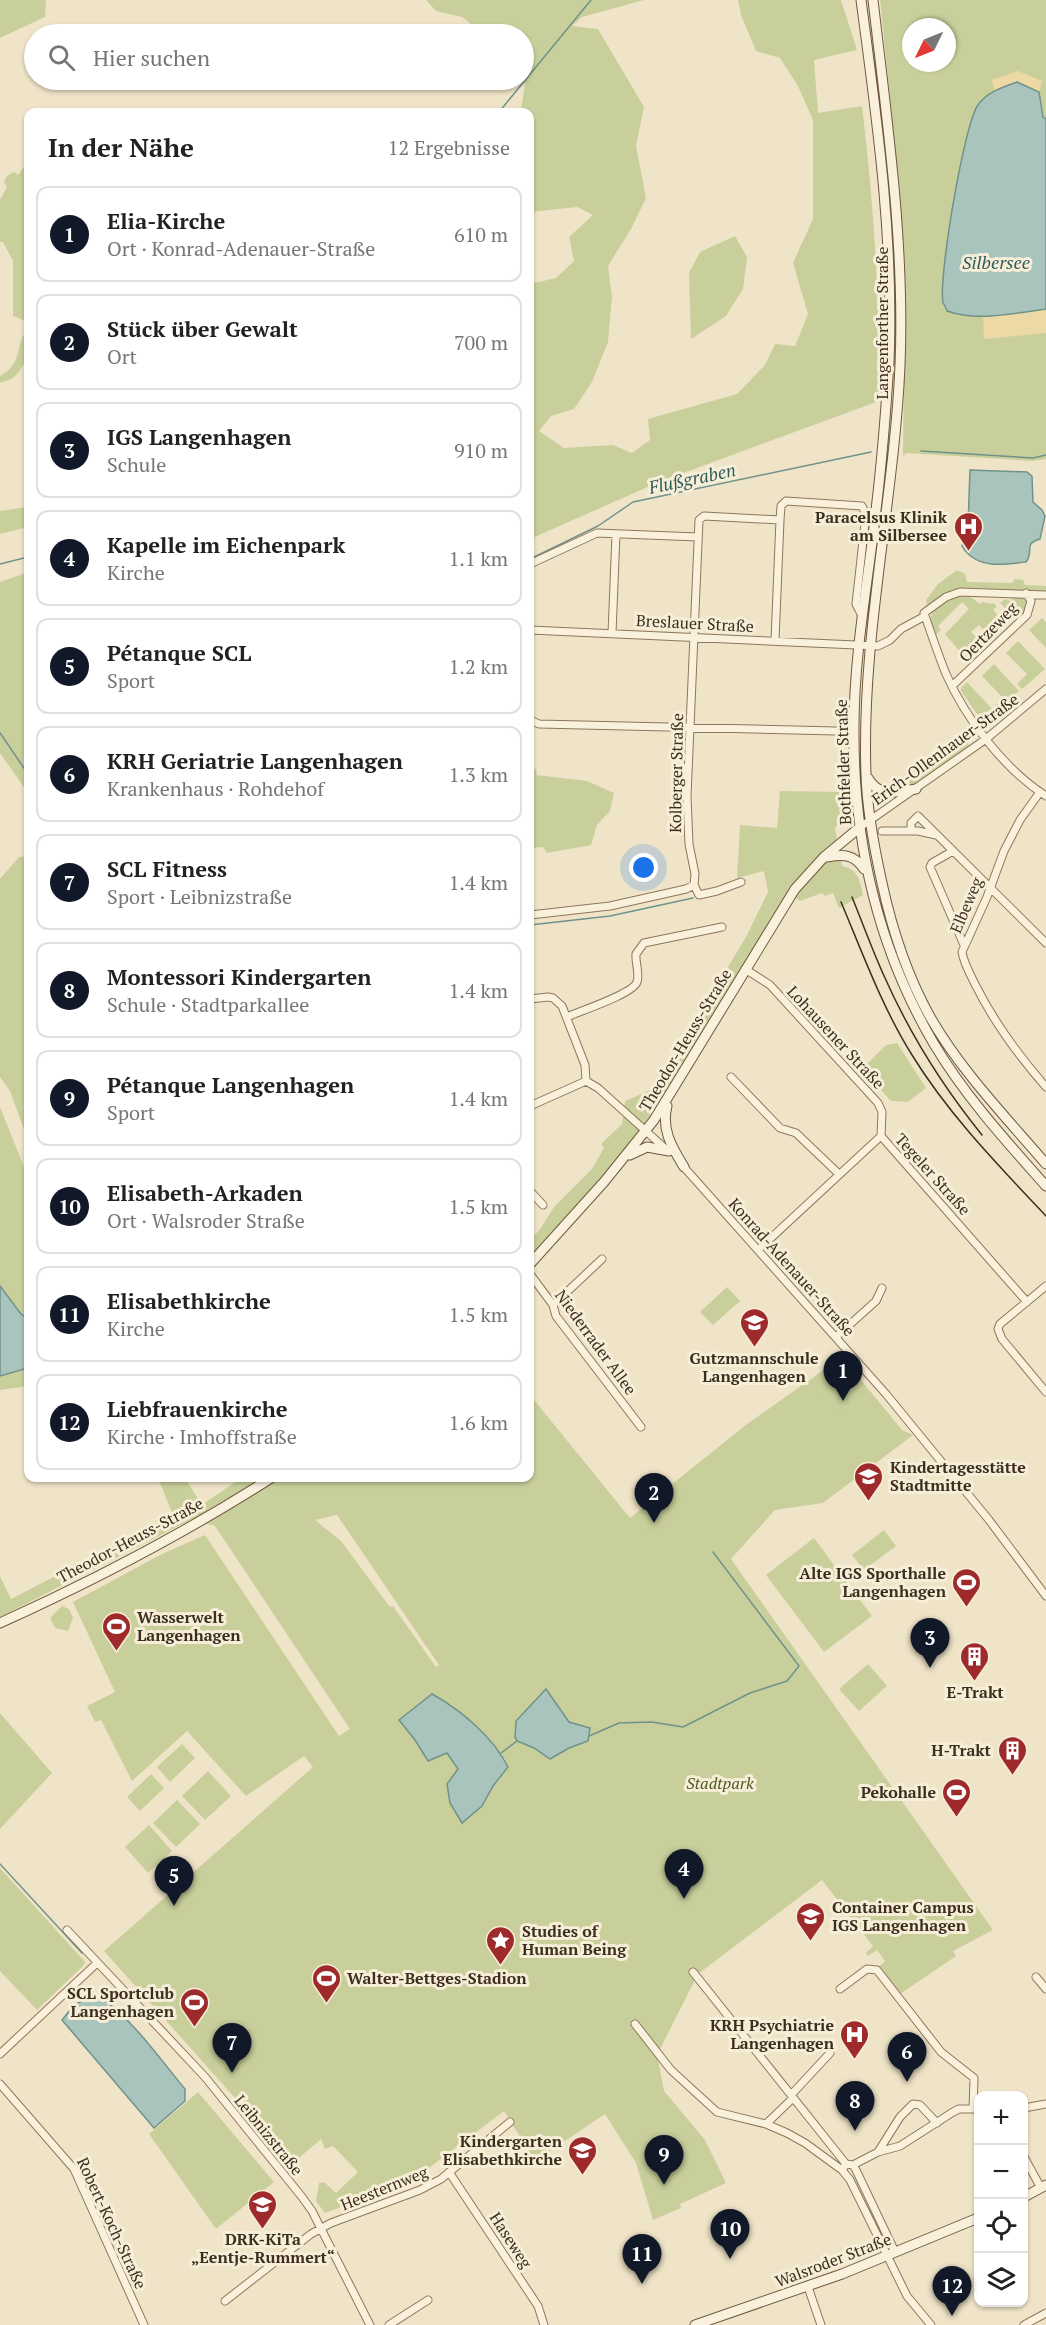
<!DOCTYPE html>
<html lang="de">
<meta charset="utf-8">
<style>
:root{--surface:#fff;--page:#f2f2f2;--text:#222;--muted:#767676;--line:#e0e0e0;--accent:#111827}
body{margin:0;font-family:"PT Serif",serif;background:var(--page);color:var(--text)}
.controls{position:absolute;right:18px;bottom:18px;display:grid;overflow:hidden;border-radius:12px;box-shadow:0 2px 4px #0004}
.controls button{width:54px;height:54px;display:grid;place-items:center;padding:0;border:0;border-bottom:2px solid var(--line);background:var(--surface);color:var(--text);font:30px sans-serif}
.compass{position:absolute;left:902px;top:18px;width:54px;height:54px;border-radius:50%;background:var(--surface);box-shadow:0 2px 4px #0004;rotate:227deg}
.you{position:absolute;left:644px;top:868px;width:21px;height:21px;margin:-15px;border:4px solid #fff;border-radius:50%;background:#1a73e8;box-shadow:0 0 0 9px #1a73e833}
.badge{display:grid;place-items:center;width:39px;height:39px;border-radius:50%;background:var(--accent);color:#fff;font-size:20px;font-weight:700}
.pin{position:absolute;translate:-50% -50px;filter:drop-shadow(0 2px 3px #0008)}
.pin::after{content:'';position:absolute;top:32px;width:21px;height:18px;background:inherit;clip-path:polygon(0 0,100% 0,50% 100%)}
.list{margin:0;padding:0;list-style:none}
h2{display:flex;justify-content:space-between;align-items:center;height:78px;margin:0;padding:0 24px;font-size:26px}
h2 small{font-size:20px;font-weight:400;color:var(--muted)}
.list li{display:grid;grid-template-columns:39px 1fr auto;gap:18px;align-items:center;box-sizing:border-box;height:96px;margin:0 12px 12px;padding:0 12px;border:2px solid var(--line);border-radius:12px}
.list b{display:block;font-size:22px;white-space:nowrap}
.list p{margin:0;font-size:20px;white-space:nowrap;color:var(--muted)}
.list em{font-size:20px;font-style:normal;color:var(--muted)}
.icon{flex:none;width:33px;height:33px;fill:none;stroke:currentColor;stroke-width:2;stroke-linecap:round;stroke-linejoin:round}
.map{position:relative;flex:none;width:1046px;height:2325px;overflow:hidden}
.search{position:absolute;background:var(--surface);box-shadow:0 2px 4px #0004;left:24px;top:24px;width:510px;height:66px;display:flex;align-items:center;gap:15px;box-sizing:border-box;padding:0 21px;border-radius:33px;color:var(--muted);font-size:22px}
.panel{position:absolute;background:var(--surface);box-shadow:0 2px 4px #0004;left:24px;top:108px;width:510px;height:1374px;border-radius:12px}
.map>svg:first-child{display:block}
.green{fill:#c9cf9b;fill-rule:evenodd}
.sand{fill:#ecd9a5}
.water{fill:#a9c4bc;stroke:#6f938a;stroke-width:1.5}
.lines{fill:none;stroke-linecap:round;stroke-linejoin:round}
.stream{stroke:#6f938a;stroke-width:1.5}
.street-casing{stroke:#8d765c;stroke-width:9}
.secondary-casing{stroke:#6f573f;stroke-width:11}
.street{stroke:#faf1dc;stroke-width:7}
.secondary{stroke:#faf1dc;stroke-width:9}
.tram{stroke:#3d2e20;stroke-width:1.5}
.labels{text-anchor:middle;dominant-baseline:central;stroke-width:6;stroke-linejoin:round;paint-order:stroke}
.street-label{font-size:16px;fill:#3d2e20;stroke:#f7eed8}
.poi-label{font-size:16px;font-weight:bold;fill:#3d2e20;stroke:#f7eed8;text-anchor:end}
.park-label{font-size:16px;font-style:italic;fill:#4d5a26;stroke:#f7eed8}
.water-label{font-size:18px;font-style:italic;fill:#2f5d5a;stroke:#f7eed8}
</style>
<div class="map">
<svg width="1046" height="2325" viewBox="0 0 1046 2325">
<rect width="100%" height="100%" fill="#f0e4c8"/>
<path class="green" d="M0,0H46L45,17L0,38Z
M426,0H644L582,17L572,26L598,29L644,107L636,146L646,198L631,229L608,266L612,297L608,342L592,382L574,409L551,416L539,431L564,448L613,445L632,453L650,440L648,419L737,394L765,365L775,344L795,346L808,314L793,263L813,219V120L798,86L780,58L756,51L741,15L738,0H841L857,50L814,60L818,113L862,106C874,206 880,300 879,401L659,482L530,539V284L556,278L574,261L569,237L593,215L577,207L530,212V112H513L521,109L525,84L521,80H524V34H483L462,17L436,11Z
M880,0H1046V459L1033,461L906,453L903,456L905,272L900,194ZM911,27H947V63H911Z
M28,161V319L23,320L13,316V261L3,242H0V200L7,187L4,182L7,176L14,172L18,175Z
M735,236L747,257L743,289L726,316L691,339L689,273L700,252Z
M27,330C32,344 27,366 14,377C11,380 4,381 0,383V376C24,363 14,346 27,330Z
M28,507V527L0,534V511Z
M957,570L965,574L967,582L1012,583L1015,579L1023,580L1025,585L1046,586V591L968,588L949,592L927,605L926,600L938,584Z
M28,572V793L0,753V582Z
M960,595L969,596L980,604L982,602L991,604L993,603L997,606L993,610L1006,623L992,638L979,625L971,632L984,645L968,661L945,634L969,609L962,602L938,626L941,630L936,635L930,619C934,605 947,598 960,595Z
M1015,596H1022L1028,605L1025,613H1017L1013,616L1000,603L1005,599L1010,601Z
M1042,618L1046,622V648L1029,630Z
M1018,641L1045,669L1022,689L1017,684L1027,674L1006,653Z
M994,664L1019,691L997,709L995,706L1003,698L982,676Z
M967,682L994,711L988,716L977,714L961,691V688Z
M963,737L972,749L920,786L889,793L881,786L892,784Z
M530,768L536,769L537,775L587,781L614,793L610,811L597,825L591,845L547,853L543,847L531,848L530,842Z
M780,791L844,792V819L835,828L842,866C858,869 860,880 863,895L839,908L833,893L825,896L822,893L800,901L788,891L669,1090L602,1179L530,1259V1241L540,1229L554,1207L592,1169L604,1148L601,1144L622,1124L625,1101L650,1090L664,1074L746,937L768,892L764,871L737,878L740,825L777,828Z
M28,856V1140L10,1091L0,1077V879L19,857Z
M897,1043L926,1088L908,1102L891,1101L862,1069L886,1045Z
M0,1107L28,1177V1386L0,1390Z
M727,1287L740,1301L713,1325L700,1312Z
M842,1357L902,1430L913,1435L823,1503L775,1510L731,1559L993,1930L953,1951L956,1956L900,1994L879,1967L885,1961L877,1950L868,1956L866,1953L873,1946L822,1880L698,1974L657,2055L664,2091L705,2140L726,2183L680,2204L681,2208L653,2220L636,2163L605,2114L535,2161L504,2111L413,2180L325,2213L316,2201L319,2183L324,2182L336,2193L358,2172L333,2146L325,2149L321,2139L293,2163L104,1951L313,1767L304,1756L246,1796L187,1731L132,1781L101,1720L95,1722L87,1706L115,1692L73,1602L162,1554L205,1535L339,1736L350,1729L215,1526L192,1519L0,1617V1576L11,1599L173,1515L158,1478H185L202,1505L241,1478H530V1395L630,1518L747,1424ZM337,1515L439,1665L436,1667L393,1606L390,1607L341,1541L315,1520ZM546,1690L569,1722L590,1728L589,1741L569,1748L550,1759L534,1748ZM451,1704L501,1753L508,1766L493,1786L482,1806L462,1822L450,1803L458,1769L447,1752L428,1761L415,1740L399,1720L415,1708Z
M884,1530L896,1546L864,1570L852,1555Z
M814,1538L872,1616L824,1652L766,1575Z
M62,1606L69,1609L73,1618L68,1631L55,1628L50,1618Z
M868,1664L887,1686L859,1711L839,1689Z
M0,1713L52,1773L0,1829Z
M182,1744L195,1758L170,1782L157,1767Z
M208,1771L231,1796L205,1820L182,1796Z
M151,1774L164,1788L140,1811L127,1797Z
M177,1800L200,1824L176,1847L153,1823Z
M149,1825L172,1851L148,1873L125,1847Z
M0,1868L85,1962L83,1966L37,2010L0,1971Z
M198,2092L274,2182L216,2229L149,2134Z"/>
<path class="sand" d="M1018,71L1042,81L1039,92L1017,82L995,90L991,80Z
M1046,309V333L984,339L983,316Z"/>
<path class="water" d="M1017,82L1039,92L1043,117L1046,119V309C1015,313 978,322 947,311C947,310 944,304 943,303C938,279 964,124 978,105C987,92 1003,87 1017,82Z
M970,470L1027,472L1032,476L1033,502L1042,510L1045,516L1040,539C1022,544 1035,552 1026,562C1003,565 975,569 962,546L968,525Z
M0,1286L21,1314L28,1319V1368L0,1376Z
M546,1689L569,1722L590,1728L588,1741L569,1748L550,1759L534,1748L517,1741L515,1737L516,1721Z
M432,1694C461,1710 493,1737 508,1767L493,1786L482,1806L462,1823L450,1803L447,1784L458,1769L447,1753L428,1761L415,1740L399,1720Z
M94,1995C124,2007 163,2063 185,2089V2101L154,2128L62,2020L74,2005Z"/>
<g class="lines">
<path class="stream" d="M499,112L591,0
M921,451L1033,458L1046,455
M530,559L598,526L633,502L871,452
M0,564L28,557
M0,733L28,774
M530,925L610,916L693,898
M589,1736L619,1723L652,1722L683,1727L750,1693L787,1681L799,1666L713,1552
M501,1753L517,1741
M0,1864L82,1953"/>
<defs>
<path id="street" d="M530,564L597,533L698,537
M1046,595L960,592L946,597L924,613C931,633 938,654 946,674C966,719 1004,769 1046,796
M530,630L878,646L890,640L901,629L925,616
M612,633L616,534
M775,640L780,520
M952,686L1027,615L1031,601L1026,593
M530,720L539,724L836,731
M1040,792L1020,820L1004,851L987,897L962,952C964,964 971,976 976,986C995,1024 1018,1055 1046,1087
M859,828L986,739L1046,689
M882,831H918L936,835
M911,831V823L918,816L1046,943
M953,851L932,863L930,867L964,945
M694,885L695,874L689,844L687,796L699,520L704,516L780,520L781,506L786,501L862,506L866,514L856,604L862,616
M694,885L699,895L717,891L741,882
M530,915L610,906L686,889L694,885
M745,969L770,985L878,1103L882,1112L881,1136
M530,999L548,997L553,998L562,1006L585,1065L586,1081
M567,1017C580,1011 633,994 637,982C640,973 635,963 636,954L644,943L722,927
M731,1077L780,1128L796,1133L839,1174
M530,1106L586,1081L598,1088L668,1151
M881,1136L1027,1302
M682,1165L886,1394L989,1520L1046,1596
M530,1191L543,1205
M758,1250L881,1136
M530,1274L553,1305L556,1316L641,1427
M1046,1286L1000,1324L998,1329L1002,1339L1046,1392
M553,1305L602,1259
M837,1336L876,1301L882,1288
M67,1930L205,2077L302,2197L312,2211L370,2325
M693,1972L846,2164
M1036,1977L1046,1989
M840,1989L867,1969L877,1970L941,2052L974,2078L973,2109
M635,2024L671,2070L717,2112L766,2124L787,2133L805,2143L842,2170
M0,2054L97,1963
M0,2084L74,2169L144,2325
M791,2095L830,2053
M1024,2108L1046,2104
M766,2124L793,2098
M878,2152L900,2117L913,2104L920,2105L937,2123
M1024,2157L1041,2188
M853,2165L878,2152L900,2146L953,2112L959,2109H978
M449,2172L538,2306L544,2325
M895,2252L856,2170L853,2165L846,2164L842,2170L850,2180L907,2296L931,2325
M808,2287L821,2325
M225,2301L311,2234L331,2223L420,2190L441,2179L510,2122
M389,2325L428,2300
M1024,2325L1046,2313"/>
<path id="secondary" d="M861,0C877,120 894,239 889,361C886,410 882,460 876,510C868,582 854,654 854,727C853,839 877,947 934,1044C965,1096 1006,1141 1046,1186
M873,0C887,121 905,243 900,366C894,502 861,637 866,774C867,811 874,847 882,883C892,929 906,973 929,1015C960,1070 1005,1116 1046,1164
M868,778C879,798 896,792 916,789
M827,857C843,854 854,854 864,869
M667,1106C661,1130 672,1147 684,1167
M630,1155L647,1147L669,1151
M530,1264L604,1182L654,1120L795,889L824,857L859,828
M0,1623C93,1581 185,1533 271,1478
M1024,2197L1046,2185
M695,2325L842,2274L978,2218"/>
</defs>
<use href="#street" class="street-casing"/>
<use href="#secondary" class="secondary-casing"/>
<use href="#street" class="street"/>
<use href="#secondary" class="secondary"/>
<path class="tram" d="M852,897C863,924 873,952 885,978C910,1034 944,1088 982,1135
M841,902C863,954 882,1007 912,1055C949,1115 998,1165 1046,1216"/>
</g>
<defs>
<symbol id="hospital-pin" viewBox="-11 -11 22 30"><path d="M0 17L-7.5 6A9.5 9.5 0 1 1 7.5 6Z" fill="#9e2a2b" stroke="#f7eed8"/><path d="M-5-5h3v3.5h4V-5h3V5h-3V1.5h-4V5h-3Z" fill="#fff"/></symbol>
<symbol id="school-pin" viewBox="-11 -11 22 30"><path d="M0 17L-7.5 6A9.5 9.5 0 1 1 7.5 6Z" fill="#9e2a2b" stroke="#f7eed8"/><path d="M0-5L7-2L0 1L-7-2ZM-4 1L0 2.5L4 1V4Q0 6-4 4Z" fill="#fff"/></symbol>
<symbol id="stadium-pin" viewBox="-11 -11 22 30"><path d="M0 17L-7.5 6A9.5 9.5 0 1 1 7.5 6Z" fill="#9e2a2b" stroke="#f7eed8"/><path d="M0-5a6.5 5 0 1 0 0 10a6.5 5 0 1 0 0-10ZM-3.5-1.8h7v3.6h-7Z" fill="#fff"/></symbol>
<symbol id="building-pin" viewBox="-11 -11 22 30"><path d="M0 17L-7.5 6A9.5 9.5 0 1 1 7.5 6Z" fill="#9e2a2b" stroke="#f7eed8"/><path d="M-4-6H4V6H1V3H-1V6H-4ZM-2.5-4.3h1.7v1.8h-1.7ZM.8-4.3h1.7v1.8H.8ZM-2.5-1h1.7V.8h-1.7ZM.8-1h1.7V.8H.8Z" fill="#fff"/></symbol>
<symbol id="sight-pin" viewBox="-11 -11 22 30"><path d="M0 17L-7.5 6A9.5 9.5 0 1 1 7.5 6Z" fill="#9e2a2b" stroke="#f7eed8"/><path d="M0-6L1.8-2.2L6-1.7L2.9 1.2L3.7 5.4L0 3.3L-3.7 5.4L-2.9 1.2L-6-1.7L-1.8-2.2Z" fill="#fff"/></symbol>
</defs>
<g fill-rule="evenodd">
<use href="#hospital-pin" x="952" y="510" width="33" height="45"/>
<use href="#school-pin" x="738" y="1306" width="33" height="45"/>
<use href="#school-pin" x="852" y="1460" width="33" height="45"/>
<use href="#stadium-pin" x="950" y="1566" width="33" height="45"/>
<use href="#stadium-pin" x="100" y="1610" width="33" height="45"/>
<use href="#building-pin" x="958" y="1640" width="33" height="45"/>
<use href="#building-pin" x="996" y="1734" width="33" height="45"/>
<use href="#stadium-pin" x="940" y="1776" width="33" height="45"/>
<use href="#school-pin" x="794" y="1900" width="33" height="45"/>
<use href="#sight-pin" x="484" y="1924" width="33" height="45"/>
<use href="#stadium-pin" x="310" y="1962" width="33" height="45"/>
<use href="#stadium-pin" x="178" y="1986" width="33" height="45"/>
<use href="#hospital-pin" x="838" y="2018" width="33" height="45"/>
<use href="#school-pin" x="566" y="2134" width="33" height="45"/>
<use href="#school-pin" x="246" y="2188" width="33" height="45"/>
</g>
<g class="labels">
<g class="street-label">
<text transform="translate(882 323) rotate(-90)">Langenforther Straße</text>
<text transform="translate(695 623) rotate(3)">Breslauer Straße</text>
<text transform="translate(988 632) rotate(-46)">Oertzeweg</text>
<text transform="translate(945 749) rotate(-36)">Erich-Ollenhauer-Straße</text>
<text transform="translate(843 762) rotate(-92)">Bothfelder Straße</text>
<text transform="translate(676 773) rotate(-89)">Kolberger Straße</text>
<text transform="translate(966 905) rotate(-67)">Elbeweg</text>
<text transform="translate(836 1037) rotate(47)">Lohausener Straße</text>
<text transform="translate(685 1040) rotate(-59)">Theodor-Heuss-Straße</text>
<text transform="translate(933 1174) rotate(48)">Tegeler Straße</text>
<text transform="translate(792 1267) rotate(48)">Konrad-Adenauer-Straße</text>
<text transform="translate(596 1342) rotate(54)">Niederrader Allee</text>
<text transform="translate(130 1540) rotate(-28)">Theodor-Heuss-Straße</text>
<text transform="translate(269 2135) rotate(51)">Leibnizstraße</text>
<text transform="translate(384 2188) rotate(-22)">Heesternweg</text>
<text transform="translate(112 2223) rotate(65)">Robert-Koch-Straße</text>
<text transform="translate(511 2240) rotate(57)">Haseweg</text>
<text transform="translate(833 2260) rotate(-21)">Walsroder Straße</text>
</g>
<g class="poi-label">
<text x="947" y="517">Paracelsus Klinik<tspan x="947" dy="18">am Silbersee</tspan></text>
<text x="754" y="1358" text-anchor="middle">Gutzmannschule<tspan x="754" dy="18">Langenhagen</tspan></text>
<text x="890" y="1467" text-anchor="start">Kindertagesstätte<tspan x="890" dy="18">Stadtmitte</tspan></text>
<text x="946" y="1573">Alte IGS Sporthalle<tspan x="946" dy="18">Langenhagen</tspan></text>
<text x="137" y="1617" text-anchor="start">Wasserwelt<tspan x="137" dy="18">Langenhagen</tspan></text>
<text x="975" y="1692" text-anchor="middle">E-Trakt</text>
<text x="991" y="1750">H-Trakt</text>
<text x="936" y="1792">Pekohalle</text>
<text x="832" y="1907" text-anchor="start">Container Campus<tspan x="832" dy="18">IGS Langenhagen</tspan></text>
<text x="522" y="1931" text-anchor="start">Studies of<tspan x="522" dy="18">Human Being</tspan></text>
<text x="347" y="1978" text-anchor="start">Walter-Bettges-Stadion</text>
<text x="174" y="1993">SCL Sportclub<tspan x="174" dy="18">Langenhagen</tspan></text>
<text x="834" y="2025">KRH Psychiatrie<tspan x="834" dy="18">Langenhagen</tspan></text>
<text x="562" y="2141">Kindergarten<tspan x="562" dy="18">Elisabethkirche</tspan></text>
<text x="263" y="2239" text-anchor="middle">DRK-KiTa<tspan x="263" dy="18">„Eentje-Rummert“</tspan></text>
</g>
<g class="park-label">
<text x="720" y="1783">Stadtpark</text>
</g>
<g class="water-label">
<text x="996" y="262">Silbersee</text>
<text transform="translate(692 478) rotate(-12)">Flußgraben</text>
</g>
</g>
</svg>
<div class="controls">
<button>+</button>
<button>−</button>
<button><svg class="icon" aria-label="locate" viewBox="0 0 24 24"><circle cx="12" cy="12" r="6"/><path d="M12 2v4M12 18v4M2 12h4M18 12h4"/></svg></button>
<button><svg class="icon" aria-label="layers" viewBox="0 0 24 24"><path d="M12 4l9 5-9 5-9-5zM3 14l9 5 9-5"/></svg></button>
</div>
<svg class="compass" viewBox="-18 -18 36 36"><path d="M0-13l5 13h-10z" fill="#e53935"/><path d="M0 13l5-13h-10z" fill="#767676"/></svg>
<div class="you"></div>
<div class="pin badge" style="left:843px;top:1401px">1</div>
<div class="pin badge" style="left:654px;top:1523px">2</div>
<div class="pin badge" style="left:930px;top:1668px">3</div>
<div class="pin badge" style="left:684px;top:1899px">4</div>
<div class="pin badge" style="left:174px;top:1906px">5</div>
<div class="pin badge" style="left:907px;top:2082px">6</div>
<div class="pin badge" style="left:232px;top:2073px">7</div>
<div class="pin badge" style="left:855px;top:2131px">8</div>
<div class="pin badge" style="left:664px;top:2185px">9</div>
<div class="pin badge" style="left:730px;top:2259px">10</div>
<div class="pin badge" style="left:642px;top:2284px">11</div>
<div class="pin badge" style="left:952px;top:2316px">12</div>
<div class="search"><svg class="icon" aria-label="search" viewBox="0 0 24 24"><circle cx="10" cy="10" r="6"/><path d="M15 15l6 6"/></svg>Hier suchen</div>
<section class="panel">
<h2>In der Nähe<small>12 Ergebnisse</small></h2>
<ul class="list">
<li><span class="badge">1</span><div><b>Elia-Kirche</b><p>Ort · Konrad-Adenauer-Straße</p></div><em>610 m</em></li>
<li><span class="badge">2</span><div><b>Stück über Gewalt</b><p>Ort</p></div><em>700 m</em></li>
<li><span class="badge">3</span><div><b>IGS Langenhagen</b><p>Schule</p></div><em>910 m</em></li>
<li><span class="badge">4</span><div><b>Kapelle im Eichenpark</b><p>Kirche</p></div><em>1.1 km</em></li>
<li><span class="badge">5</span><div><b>Pétanque SCL</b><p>Sport</p></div><em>1.2 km</em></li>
<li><span class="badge">6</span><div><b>KRH Geriatrie Langenhagen</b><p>Krankenhaus · Rohdehof</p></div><em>1.3 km</em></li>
<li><span class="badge">7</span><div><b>SCL Fitness</b><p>Sport · Leibnizstraße</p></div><em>1.4 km</em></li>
<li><span class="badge">8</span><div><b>Montessori Kindergarten</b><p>Schule · Stadtparkallee</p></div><em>1.4 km</em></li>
<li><span class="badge">9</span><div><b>Pétanque Langenhagen</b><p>Sport</p></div><em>1.4 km</em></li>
<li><span class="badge">10</span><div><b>Elisabeth-Arkaden</b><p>Ort · Walsroder Straße</p></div><em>1.5 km</em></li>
<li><span class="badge">11</span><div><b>Elisabethkirche</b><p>Kirche</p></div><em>1.5 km</em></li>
<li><span class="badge">12</span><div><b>Liebfrauenkirche</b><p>Kirche · Imhoffstraße</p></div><em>1.6 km</em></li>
</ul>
</section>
</div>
